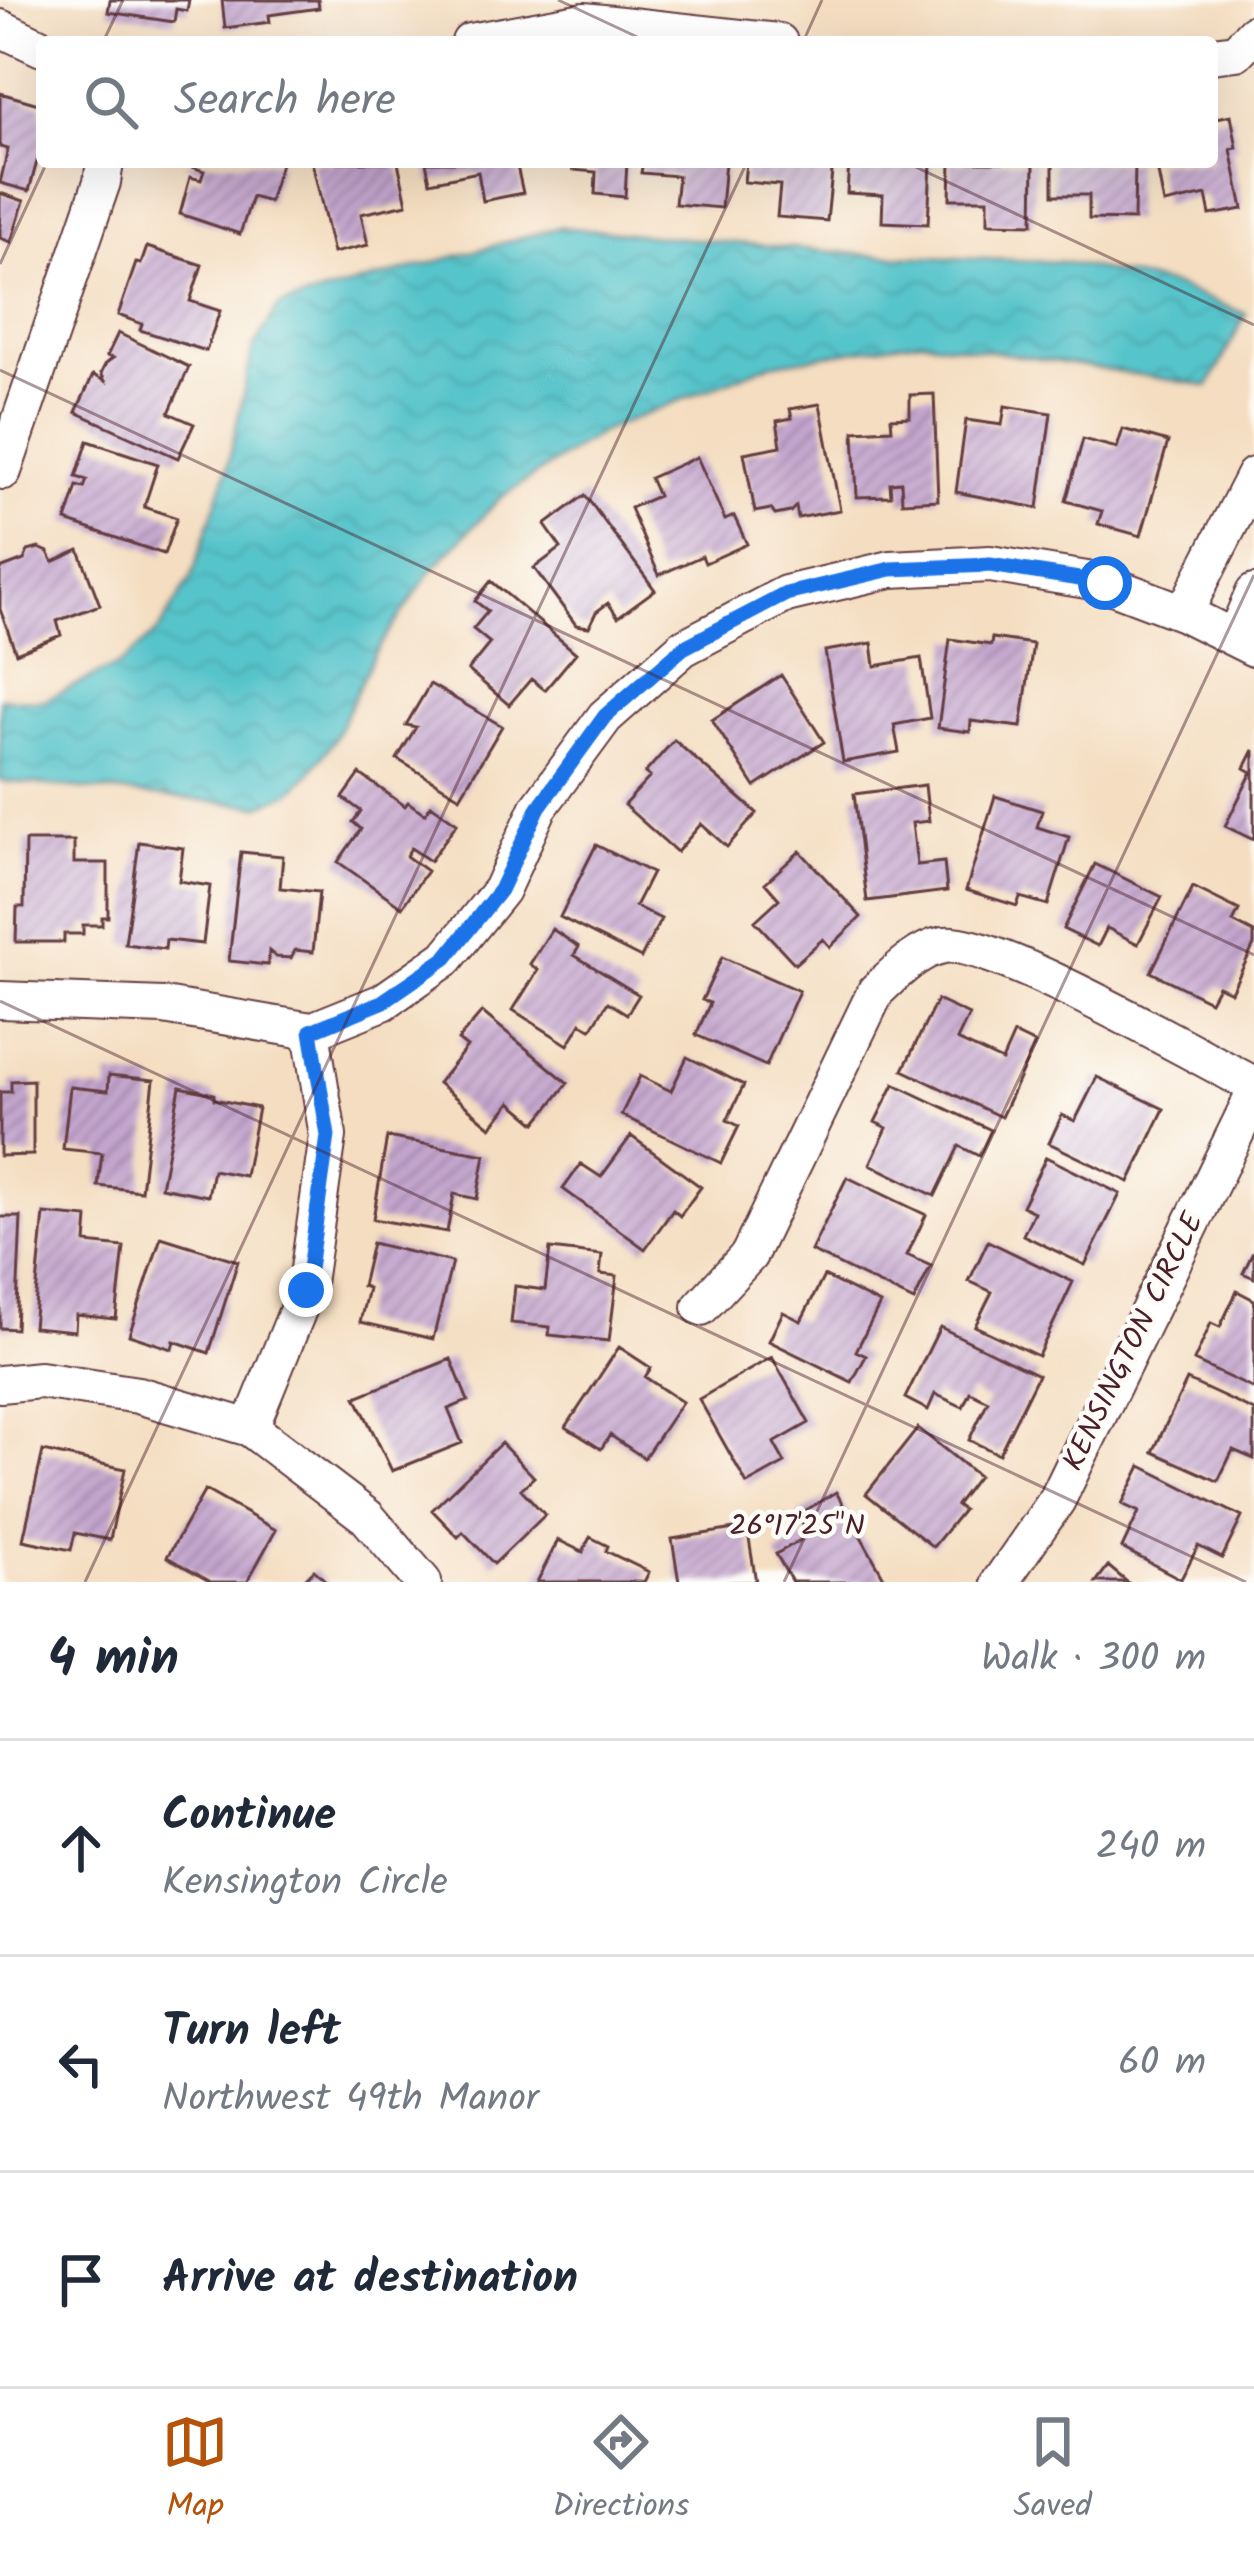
<!DOCTYPE html>
<meta charset="utf-8">
<style>
:root{--surface:#fff;--page:#f2f2f3;--text:#1f2937;--muted:#747a83;--line:#e0e1e3;--accent:#b45309}
body{margin:0;font-family:Kalam,sans-serif;background:var(--page);color:var(--text)}
.stop{position:absolute;width:36px;height:36px;margin:-27px;border:9px solid #1a73e8;border-radius:50%;background:#fff}
.stop.end{background:#1a73e8;border-color:#fff;box-shadow:0 3px 12px #0008}
.list{margin:0;padding:0;list-style:none}
h2{display:flex;justify-content:space-between;align-items:center;height:156px;margin:0;padding:0 48px;font-size:51px}
h2 small{font-size:39px;font-weight:400;color:var(--muted)}
.list li{display:grid;grid-template-columns:78px 1fr auto;gap:36px;align-items:center;box-sizing:border-box;height:216px;padding:0 48px;border-top:3px solid var(--line)}
.list b{display:block;font-size:45px;white-space:nowrap}
.list p{margin:0;font-size:39px;white-space:nowrap;color:var(--muted)}
.list em{font-size:39px;font-style:normal;color:var(--muted)}
.icon{flex:none;width:66px;height:66px;fill:none;stroke:currentColor;stroke-width:2;stroke-linecap:round;stroke-linejoin:round}
.map{position:relative;flex:none;width:1254px;height:1582px;overflow:hidden}
.search{position:absolute;background:var(--surface);box-shadow:0 12px 48px #0002;left:36px;right:36px;top:36px;height:132px;display:flex;align-items:center;gap:30px;box-sizing:border-box;padding:0 42px;border-radius:12px;color:var(--muted);font-size:45px}
.sheet{height:804px;background:var(--surface)}
nav{display:flex;justify-content:space-around;align-items:center;box-sizing:border-box;height:168px;border-top:3px solid var(--line);background:var(--surface);font-size:33px;color:var(--muted)}
nav a{display:grid;justify-items:center;gap:6px}
nav .on{color:var(--accent)}
.map>svg:first-child{display:block}
.water{fill:url(#water-waves);stroke:#50727b;stroke-width:3}
.building{fill:url(#building-hatch)}
.lines{fill:none;stroke-linecap:round;stroke-linejoin:round}
.minor-casing{stroke:#643c41;stroke-width:40}
.minor{stroke:#fff;stroke-width:36}
.route{stroke:#1a73e8;stroke-width:15}
.ticks{fill:none;stroke:#4a1f2b;stroke-width:3;stroke-opacity:0.45}
.labels{text-anchor:middle;dominant-baseline:central;stroke-width:9;stroke-linejoin:round;paint-order:stroke}
.street-label{font-size:30px;fill:#4a1f2b;stroke:#fdfcf7}
.ticks-label{font-size:30px;text-anchor:middle;fill:#4a1f2b;stroke:#fdfcf7;stroke-width:9;stroke-linejoin:round;paint-order:stroke}
</style>
<div class="map">
<svg width="1254" height="1582" viewBox="0 0 1254 1582">
<defs>
<pattern id="water-waves" width="16" height="10" patternUnits="userSpaceOnUse" patternTransform="scale(3)"><rect width="16" height="10" fill="#56c4cb"/><path d="M0 5q4-4 8 0t8 0" fill="none" stroke="#4ca8ae"/></pattern>
<pattern id="building-hatch" width="6" height="6" patternUnits="userSpaceOnUse" patternTransform="scale(3)"><rect width="6" height="6" fill="#c4a5ce"/><path d="M-1 1l2-2M0 6l6-6M5 7l2-2" fill="none" stroke="#a186a7"/></pattern>
</defs>
<rect width="100%" height="100%" fill="#fdfcf7"/>
<filter id="ink" filterUnits="userSpaceOnUse"><feTurbulence type="fractalNoise" baseFrequency=".00833" numOctaves="2"/><feDisplacementMap in="SourceGraphic" scale="24" xChannelSelector="R" yChannelSelector="G"/><feConvolveMatrix kernelMatrix="1 2 1 2 8 2 1 2 1" color-interpolation-filters="sRGB"/></filter>
<filter id="wash" filterUnits="userSpaceOnUse"><feTurbulence type="fractalNoise" baseFrequency=".004" numOctaves="4" result="noise"/><feDisplacementMap in="SourceGraphic" scale="48" xChannelSelector="R" yChannelSelector="G"/><feGaussianBlur stdDeviation="2.7" result="paint"/><feColorMatrix in="noise" values="0 0 0 0 0 0 0 0 0 0 0 0 0 0 0 0 0 1.4 0 .05"/><feComposite in="paint" operator="in"/></filter>
<g filter="url(#wash)">
<rect width="100%" height="100%" fill="#f4ddc0"/>
<path class="water" d="M560,227L869,255L1063,262L1172,285L1246,314L1209,386L921,340L770,364L601,432L500,498L431,571L373,656L334,740L309,774L291,792L259,806L0,781V698L42,701L122,663L160,629L192,576L227,470L253,348L279,306Z"/>
<g id="blocks">
<path class="building" d="M110,0H189L187,11L176,9L174,22L108,12Z
M222,0H318L319,8L269,15L270,22L225,28Z
M0,93L42,105V143L29,191L0,183L8,149L0,147Z
M1231,115L1237,148L1231,149L1243,209L1210,215L1206,195L1164,204L1156,162H1212V119Z
M187,162H277L281,163L269,202L252,197L240,234L180,214L190,177L201,180L204,171L186,165Z
M312,162H398L407,204L361,214L368,245L333,253Z
M426,162H516L523,193L483,201L478,172L430,182Z
M574,162H627L625,197L595,194L596,172L573,170Z
M643,162H725L721,208L675,204L678,176L641,173Z
M746,162H833L827,221L777,217L780,185L744,182Z
M849,162H931L928,224L882,222L883,195L847,193Z
M951,162H1034L1033,224L988,223V199H950Z
M1053,162H1135L1134,220L1089,219V195H1053Z
M0,193L24,201L11,242L0,238Z
M147,247L202,265L190,301L220,311L206,351L140,330L142,324L118,315L136,263L141,264Z
M118,333L189,367L169,413L194,424L178,458L76,412L93,375L105,381L101,373L106,363L113,358L107,356Z
M934,394L938,500L902,502L901,482L890,483L891,496L857,497L854,431L892,429L891,418L910,417V395Z
M820,404L840,510L798,518L796,506L790,512L775,515L771,509L755,512L744,453L781,446L777,421L792,418L790,409Z
M1005,406L1051,413L1038,508L956,492L966,420L1002,425Z
M1123,429L1168,442L1141,536L1098,524L1102,511L1066,501L1083,439L1117,448Z
M88,441L158,464L144,507L177,518L164,554L66,521L77,486L84,488L87,480L76,477Z
M697,457L725,520L734,516L747,544L705,563L702,556L659,575L630,508L658,496L650,478Z
M585,495L655,590L618,617L608,603L596,612L589,627L576,625L534,568L561,548L545,525Z
M39,548L48,552L53,562L79,550L100,605L57,621L61,635L16,653L0,609V569L24,560L28,551Z
M491,581L576,653L545,690L531,679L509,705L468,670L490,643L473,629L488,611L475,601Z
M992,638L1033,644L1021,727L971,721L970,732L938,728L950,639L991,645Z
M872,643L875,666L921,658L930,718L894,725L899,752L843,762L825,651Z
M781,675L824,742L755,787L712,720Z
M430,684L502,726L460,797L397,759L416,727L406,725Z
M674,740L757,813L727,847L701,824L677,852L624,805L650,777L645,773Z
M1254,750V840L1225,826L1252,772L1245,768Z
M360,774L405,806L408,802L425,814L431,805L457,823L430,861L411,848L406,856L427,871L402,907L338,862L361,829L353,822L361,811L343,798Z
M925,785L929,821L912,823L917,865L944,862L947,891L867,901L854,794Z
M995,796L1042,811L1037,827L1069,837L1048,905L1020,897L1017,906L966,890Z
M25,841H74V863H108V917H102V925H83V934H64V942H16L17,907H24Z
M139,842L183,848L179,881L210,886L203,944L166,940L165,949L125,944Z
M596,845L652,873L635,906L661,919L641,958L560,917Z
M800,851L861,917L830,947L823,939L795,964L755,921L779,899L765,883Z
M241,852L283,856L280,888L319,892L313,952L295,950L291,958L276,957L269,951L268,965L229,961Z
M1095,864L1162,897L1138,944L1107,928L1098,946L1063,929Z
M1193,887L1239,910L1233,922L1254,933V945L1231,992L1218,986L1210,1001L1151,972Z
M552,929L579,947L574,955L639,995L627,1014L608,1002L591,1029L581,1023L568,1045L513,1010L538,970L530,964Z
M722,957L799,991L766,1066L696,1035L710,1003L702,1000Z
M937,1000L969,1015L957,1040L1002,1061L1014,1034L1035,1044L1001,1117L903,1070Z
M482,1012L568,1083L536,1123L511,1102L491,1127L438,1083L467,1047L458,1040Z
M687,1057L744,1085L727,1120L739,1126L721,1163L621,1115L640,1076L671,1091Z
M109,1075L154,1080L141,1191L98,1186L102,1153L63,1149L70,1087L108,1091Z
M1097,1077L1164,1109L1129,1182L1049,1143L1062,1115L1075,1121Z
M33,1080V1155L0,1156V1092H11V1081Z
M894,1084L991,1130L979,1156L959,1146L935,1196L870,1164L887,1128L875,1122Z
M180,1087L214,1094V1099L258,1108L245,1176L213,1170L208,1196L161,1187Z
M631,1136L701,1187L680,1216L673,1210L645,1249L563,1189L581,1164L601,1177Z
M387,1137L485,1155L477,1199L454,1194L447,1232L373,1219Z
M1046,1157L1120,1194L1085,1265L1023,1235L1034,1212L1022,1206Z
M847,1177L926,1215L907,1255L931,1266L914,1301L811,1251Z
M44,1214L88,1218L86,1243L124,1247L116,1319L76,1315L75,1331L33,1327Z
M0,1217H21L16,1329L0,1328Z
M161,1237L238,1261L209,1353L174,1341L172,1349L129,1335Z
M988,1241L1073,1282L1038,1356L975,1326L992,1292L969,1281Z
M372,1243L452,1262L433,1339L360,1322L368,1288L362,1286Z
M550,1249L602,1255L600,1274L617,1276L609,1341L549,1335L550,1327L511,1323L515,1286L545,1290Z
M1254,1250V1278L1243,1273Z
M824,1276L880,1304L856,1351L866,1356L852,1382L769,1341L783,1312L801,1321Z
M1237,1291L1254,1300V1389L1194,1361L1211,1323L1220,1327Z
M940,1327L1038,1375L999,1454L969,1440L988,1401L970,1392L963,1407L935,1394L928,1410L905,1398Z
M619,1347L651,1368L645,1377L682,1402L644,1458L610,1435L601,1449L566,1427Z
M772,1357L809,1423L774,1443L785,1463L747,1484L699,1399Z
M451,1359L468,1401L448,1409L462,1443L392,1471L356,1397Z
M1187,1380L1254,1411V1459L1233,1450L1218,1481L1153,1452Z
M918,1428L978,1476L956,1505L963,1510L933,1547L866,1494Z
M501,1443L534,1477L521,1489L545,1515L494,1564L463,1532L458,1537L432,1510Z
M43,1451L125,1469L110,1540L75,1533L71,1550L23,1540Z
M1141,1466L1242,1517L1222,1558L1198,1546L1181,1579L1122,1548L1139,1512L1122,1504Z
M205,1490L276,1530L247,1582H211L167,1557Z
M836,1492L886,1581L883,1582H792L776,1554L809,1535L798,1515Z
M747,1527L756,1582H679L672,1539Z
M590,1537L608,1546L606,1551L649,1572L644,1582H537L558,1540L583,1552Z
M1108,1566L1127,1582H1096Z
M314,1570L327,1582H302Z"/>
</g>
</g>
<g filter="url(#ink)">
<use href="#blocks" fill-opacity="0" stroke="#643c41" stroke-width="3"/>
<g class="lines">
<defs>
<path id="minor" d="M0,28L42,48
M470,42L584,21L779,42
M1212,55L1236,52L1254,33
M3,471L102,182L105,162
M1184,613L1254,476
M1235,636L1254,593
M0,1000L164,1006L311,1031L383,1002L446,958L501,890L539,807L605,717L683,648L786,594L891,569L990,564L1105,583L1184,613L1254,648
M701,1307L749,1255L876,991C894,974 918,949 944,945C991,937 1201,1058 1254,1085
M0,1384L40,1380L138,1395L250,1428L367,1517L423,1582
M250,1428L306,1290L328,1136L311,1031
M1000,1582L1057,1500L1254,1095"/>
</defs>
<use href="#minor" class="minor-casing"/>
<use href="#minor" class="minor"/>
</g>
</g>
<g class="lines" filter="url(#ink)">
<path class="route" d="M306,1290L328,1136L311,1031L382,1002L446,958L500,890L539,807L605,716L683,648L786,594L891,569L990,565L1105,583"/>
</g>
<path class="ticks" d="M558,0L648,42M103,42L123,0M803,42L822,0M905,162L1254,325M0,264L47,162M0,370L1254,955M0,1001L1246,1582M85,1582L747,162M784,1582L1254,575"/>
<g class="labels">
<g class="street-label">
<text transform="translate(1134 1342) rotate(-64)">KENSINGTON CIRCLE</text>
</g>
</g>
<g class="ticks-label">
<text x="797" y="1535">26°17'25"N</text>
</g>
</svg>
<div class="stop" style="left:1105px;top:583px"></div>
<div class="stop end" style="left:306px;top:1290px"></div>
<div class="search"><svg class="icon" aria-label="search" viewBox="0 0 24 24"><circle cx="10" cy="10" r="6"/><path d="M15 15l6 6"/></svg>Search here</div>
</div>
<section class="sheet">
<h2>4 min<small>Walk · 300 m</small></h2>
<ul class="list">
<li><svg class="icon" aria-label="ahead" viewBox="0 0 24 24"><path d="M12 20V5M6 11l6-6 6 6"/></svg><div><b>Continue</b><p>Kensington Circle</p></div><em>240 m</em></li>
<li><svg class="icon" aria-label="left" viewBox="0 0 24 24"><path d="M17 20v-9H6M10 6l-5 5 5 5"/></svg><div><b>Turn left</b><p>Northwest 49th Manor</p></div><em>60 m</em></li>
<li><svg class="icon" aria-label="arrive" viewBox="0 0 24 24"><path d="M6 21V4h12l-3 4 3 4H6"/></svg><div><b>Arrive at destination</b></div></li>
</ul>
</section>
<nav>
<a class="on"><svg class="icon" aria-label="map" viewBox="0 0 24 24"><path d="M3 6l6-2 6 2 6-2v14l-6 2-6-2-6 2zM9 4v14M15 6v14"/></svg>Map</a>
<a><svg class="icon" aria-label="directions" viewBox="0 0 24 24"><path d="M12 3l9 9-9 9-9-9zM9 14v-3h6M13 9l2 2-2 2"/></svg>Directions</a>
<a><svg class="icon" aria-label="saved" viewBox="0 0 24 24"><path d="M7 4h10v16l-5-4-5 4z"/></svg>Saved</a>
</nav>
